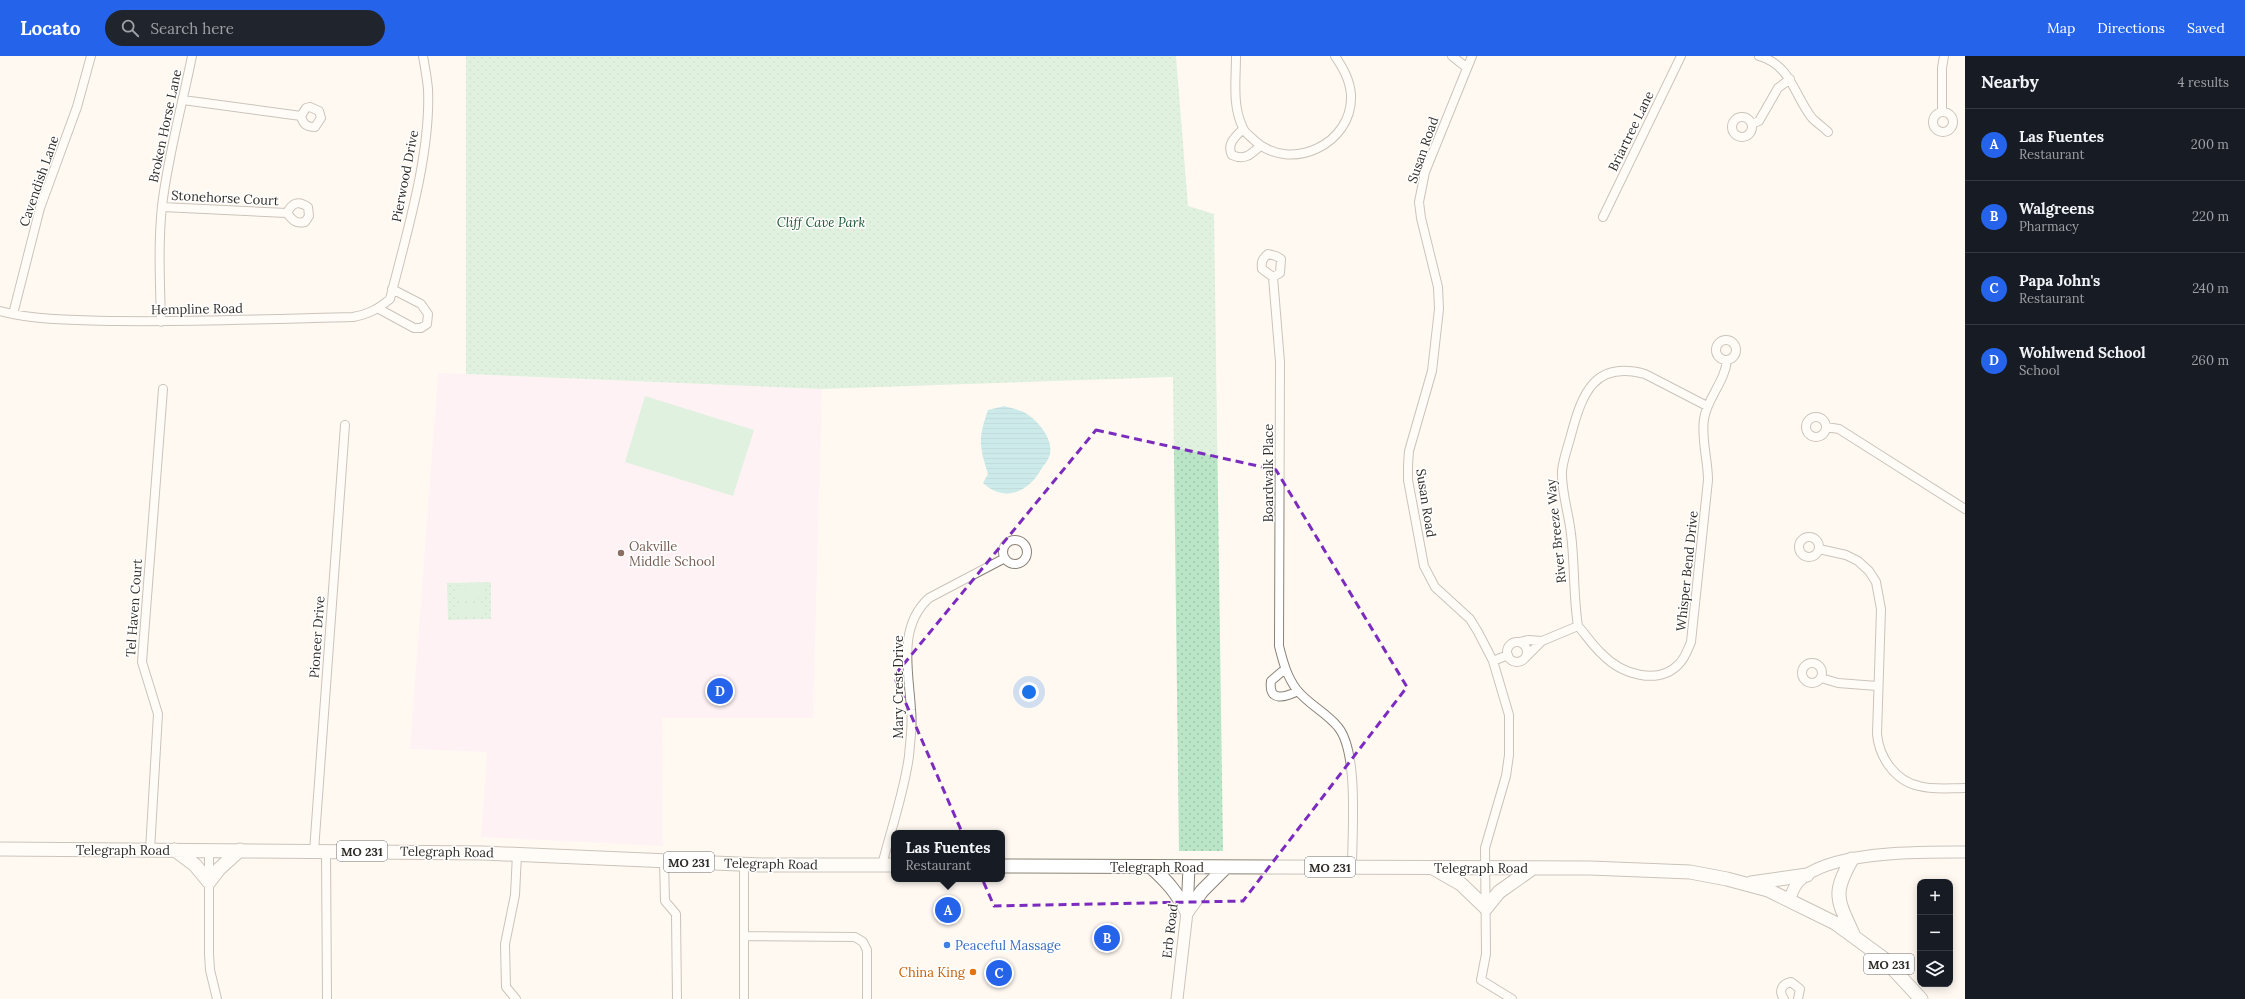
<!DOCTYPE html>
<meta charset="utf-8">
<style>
:root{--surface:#171b24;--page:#20242c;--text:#f1f3f6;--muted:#9ea1a6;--line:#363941;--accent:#2563eb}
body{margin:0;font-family:Lora,serif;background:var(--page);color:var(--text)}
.controls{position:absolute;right:12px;bottom:12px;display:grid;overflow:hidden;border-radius:8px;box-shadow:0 2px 10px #0003}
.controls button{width:36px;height:36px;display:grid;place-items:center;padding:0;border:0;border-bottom:1px solid var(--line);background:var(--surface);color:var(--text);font:20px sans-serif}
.you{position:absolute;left:1029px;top:636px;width:14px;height:14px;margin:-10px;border:3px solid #fff;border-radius:50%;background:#1a73e8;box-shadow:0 0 0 6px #1a73e833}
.badge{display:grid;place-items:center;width:26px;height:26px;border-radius:50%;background:var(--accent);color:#fff;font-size:13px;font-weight:700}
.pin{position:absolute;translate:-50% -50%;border:2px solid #fff;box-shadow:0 1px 4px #0006}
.popup{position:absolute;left:891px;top:774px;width:114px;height:52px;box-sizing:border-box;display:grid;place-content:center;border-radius:8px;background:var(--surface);filter:drop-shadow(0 1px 3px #0005);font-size:13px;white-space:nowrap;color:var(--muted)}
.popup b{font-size:15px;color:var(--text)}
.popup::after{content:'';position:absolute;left:50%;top:100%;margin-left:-8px;border:8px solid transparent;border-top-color:var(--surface)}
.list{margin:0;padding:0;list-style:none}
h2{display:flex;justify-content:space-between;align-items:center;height:52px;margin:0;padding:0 16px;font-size:17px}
h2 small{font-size:13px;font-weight:400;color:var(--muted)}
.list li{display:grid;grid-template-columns:26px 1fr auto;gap:12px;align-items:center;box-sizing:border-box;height:72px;padding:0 16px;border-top:1px solid var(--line)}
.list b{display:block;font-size:15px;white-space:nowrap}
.list p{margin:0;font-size:13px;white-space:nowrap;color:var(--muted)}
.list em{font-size:13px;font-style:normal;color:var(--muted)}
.icon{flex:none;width:22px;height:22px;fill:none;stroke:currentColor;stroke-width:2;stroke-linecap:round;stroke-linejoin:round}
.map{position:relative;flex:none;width:1965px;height:943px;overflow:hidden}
header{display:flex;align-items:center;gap:24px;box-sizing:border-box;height:56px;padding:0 20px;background:var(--accent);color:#fff}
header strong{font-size:19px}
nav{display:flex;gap:22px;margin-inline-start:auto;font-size:14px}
.search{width:280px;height:36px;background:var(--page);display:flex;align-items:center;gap:10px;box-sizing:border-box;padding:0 14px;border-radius:22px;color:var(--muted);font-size:15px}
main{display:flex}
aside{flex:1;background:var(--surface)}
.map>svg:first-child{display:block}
.education{fill:#fee9f8}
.park{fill:url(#park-dots)}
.pitch{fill:#bae6c7}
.water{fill:url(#water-rules)}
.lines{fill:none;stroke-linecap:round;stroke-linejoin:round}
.street-casing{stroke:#8a8276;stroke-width:10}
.secondary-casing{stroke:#8a8276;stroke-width:13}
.primary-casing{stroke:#8a8276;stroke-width:15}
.street{stroke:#fff;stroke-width:8}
.secondary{stroke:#fff;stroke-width:11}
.primary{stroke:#fff;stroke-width:13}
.marked{fill:none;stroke:#7b2cbf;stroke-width:3;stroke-dasharray:8 5;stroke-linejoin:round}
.education-dot{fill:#8d6e63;stroke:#fff;stroke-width:1.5}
.shop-dot{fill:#3f7fe0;stroke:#fff;stroke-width:1.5}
.food-dot{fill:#e8710a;stroke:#fff;stroke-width:1.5}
.labels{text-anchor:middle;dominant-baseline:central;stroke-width:3;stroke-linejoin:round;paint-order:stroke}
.shield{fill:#fff;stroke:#6e6c68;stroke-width:1}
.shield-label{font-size:12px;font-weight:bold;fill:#302d28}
.street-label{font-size:13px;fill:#302d28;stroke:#fff}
.park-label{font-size:13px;font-style:italic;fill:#1c5734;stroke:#fff}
.education-label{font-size:13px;fill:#785e54;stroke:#fff;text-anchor:start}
.shop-label{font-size:13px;fill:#366cbe;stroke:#fff;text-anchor:start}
.food-label{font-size:13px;fill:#c56008;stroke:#fff;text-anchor:end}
</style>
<header>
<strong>Locato</strong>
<div class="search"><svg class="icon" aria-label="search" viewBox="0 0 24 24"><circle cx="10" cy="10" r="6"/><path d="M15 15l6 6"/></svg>Search here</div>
<nav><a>Map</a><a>Directions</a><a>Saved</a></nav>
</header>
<main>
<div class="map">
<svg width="1965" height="943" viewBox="0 0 1965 943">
<defs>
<pattern id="park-dots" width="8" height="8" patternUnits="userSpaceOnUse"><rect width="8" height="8" fill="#bae6c7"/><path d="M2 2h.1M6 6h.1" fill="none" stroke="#a0c6ab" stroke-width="1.8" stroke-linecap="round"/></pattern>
<pattern id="water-rules" width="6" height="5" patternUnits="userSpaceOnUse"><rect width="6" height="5" fill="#8cd8dd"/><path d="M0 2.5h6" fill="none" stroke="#79babe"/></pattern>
</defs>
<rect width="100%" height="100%" fill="#fff9f2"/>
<path class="education" d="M438,317L822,333L813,662H662L663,790L481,781L487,696L410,693Z"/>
<path class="park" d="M466,0H1176L1188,150L1214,158L1223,795H1179L1173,321L822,333L466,318Z
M491,526V563L448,564L447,527Z"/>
<path class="pitch" d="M645,340L754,374L733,440L625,406Z
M483,529L484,542L455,543V530Z
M455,547H484V560L455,561Z"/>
<path class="water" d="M1004,350C1011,352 1021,354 1027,358C1039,366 1053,383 1050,398C1049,403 1045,408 1042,412C1029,436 1005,447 983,427L988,418C979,389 978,383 988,354Z"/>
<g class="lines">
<defs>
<path id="street" d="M1236,0C1236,24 1232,50 1243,72C1245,77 1251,81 1255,85C1291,117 1353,88 1351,39C1350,24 1343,12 1335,0
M1452,0L1466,11
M1472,0L1425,116L1419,146L1421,162L1438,231L1439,253L1432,315L1409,395L1408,409V424L1424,510L1435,531L1470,563L1478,576L1493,605L1509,659V699L1506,720L1485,792L1486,898L1481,924L1512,943
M1759,0C1791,9 1794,39 1812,62C1817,67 1823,71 1828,76
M183,44L301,60C303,68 306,71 315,71L321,62L319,55L310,51L306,52L301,60
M1942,55V12L1944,0
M1933 66a10 10 0 1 1 20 0a10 10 0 1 1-20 0Z
M1732 71a10 10 0 1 1 20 0a10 10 0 1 1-20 0Z
M1752,68L1759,65L1778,32L1790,23
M1243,73C1236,80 1226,88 1232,99C1245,105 1251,98 1260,90
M162,151L287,157C293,165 296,168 305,166L309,160L308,151C298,144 292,147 287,157
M1603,161L1681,0
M1273,221L1280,217L1281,203L1276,200L1268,198C1262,203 1261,206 1262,213L1273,221L1280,306L1279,590C1283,606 1287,621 1297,634C1308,648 1327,657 1338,671C1359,696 1352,778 1352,811
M379,253L414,272H421L427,268L428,258L421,248L392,233
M0,255C38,265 79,264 118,265C196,266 275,263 353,261C369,258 378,253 390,243C406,180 431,98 428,33C427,22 425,11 423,0
M13,258L40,152L77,51L91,0
M161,266C160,227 158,188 162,150C168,99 182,50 192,0
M1716 294a10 10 0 1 1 20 0a10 10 0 1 1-20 0Z
M1806 371a10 10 0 1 1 20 0a10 10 0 1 1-20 0Z
M1826,371L1839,373L1965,453
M1799 491a10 10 0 1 1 20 0a10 10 0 1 1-20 0Z
M1003 496a12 12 0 1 1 24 0a12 12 0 1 1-24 0Z
M1819,493L1846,499L1858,505L1869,515L1876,526L1881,553L1877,678C1879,701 1895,725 1919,730C1933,734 1950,732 1965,732
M1578,570C1586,579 1593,590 1602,598C1621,618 1658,630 1679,608C1685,602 1688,593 1691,586L1708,424C1708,404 1701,383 1704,363C1707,342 1725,326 1727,304
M1520,586L1528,584L1542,585
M1507 596a10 10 0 1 1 20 0a10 10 0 1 1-20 0Z
M1525,602L1542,585L1578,570C1573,539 1575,509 1571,478C1569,458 1561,435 1562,415C1563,403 1568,391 1571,379C1582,338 1594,304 1645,318L1707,350
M1493,605L1508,599
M1802 617a10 10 0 1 1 20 0a10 10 0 1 1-20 0Z
M1285,613L1271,625C1268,647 1286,641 1298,635
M1821,622L1838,627L1877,630
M150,794L158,658L142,606L163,333
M209,794V898L210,914L217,943
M314,795L345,369
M326,795L327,943
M664,805L665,845L676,858L677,943
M882,809C891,773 904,737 909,700C910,685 913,669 911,654C909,616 897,571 929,542L1005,502
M744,880L855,881L863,886L867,894V943
M516,943L506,931L505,888L515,839L517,798
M744,943V808
M1784,943C1778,935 1782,928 1791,926L1800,933L1798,943"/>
<path id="secondary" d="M1789,844C1792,837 1794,830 1799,825C1830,794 1923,796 1965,796
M1177,943L1187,856L1189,811"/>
<path id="primary" d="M0,793L483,797L761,809H894
M175,794L195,809L209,826L219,813L240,794
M1852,803C1832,838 1837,843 1853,878
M1002,810L1590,812L1690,816L1727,823L1768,834L1835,867L1883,902L1921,943
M1151,811C1167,825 1177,837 1187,856L1202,835L1226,811
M1433,812L1461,828L1486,852L1499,836L1533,812
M1751,827L1807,819"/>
</defs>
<use href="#street" class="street-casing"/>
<use href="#secondary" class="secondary-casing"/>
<use href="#primary" class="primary-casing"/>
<use href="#street" class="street"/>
<use href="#secondary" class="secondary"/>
<use href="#primary" class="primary"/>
</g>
<path d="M0 0H1965V943H0ZM1096,374L1276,414L1407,631L1243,845L994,850L894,620Z" fill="#fff9f2" fill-opacity=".55" fill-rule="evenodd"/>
<path class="marked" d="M1096,374L1276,414L1407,631L1243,845L994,850L894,620Z"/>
<circle class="education-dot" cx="621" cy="497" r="4"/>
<circle class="shop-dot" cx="947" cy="889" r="4"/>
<circle class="food-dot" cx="973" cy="916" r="4"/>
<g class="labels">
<g class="shield">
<rect x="337" y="785" width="50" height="20" rx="3"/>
<rect x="664" y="796" width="50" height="20" rx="3"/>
<rect x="1305" y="801" width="50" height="20" rx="3"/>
<rect x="1864" y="898" width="50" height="20" rx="3"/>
</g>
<g class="shield-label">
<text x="362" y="795">MO 231</text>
<text x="689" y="806">MO 231</text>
<text x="1330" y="811">MO 231</text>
<text x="1889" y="908">MO 231</text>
</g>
<g class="street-label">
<text transform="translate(165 70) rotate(-78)">Broken Horse Lane</text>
<text transform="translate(1631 75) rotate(-64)">Briartree Lane</text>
<text transform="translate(1423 94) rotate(-71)">Susan Road</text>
<text transform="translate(405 120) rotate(-79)">Pierwood Drive</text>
<text transform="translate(39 125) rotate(-71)">Cavendish Lane</text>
<text transform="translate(225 142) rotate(3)">Stonehorse Court</text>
<text transform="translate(197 253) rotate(-1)">Hempline Road</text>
<text transform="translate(1268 417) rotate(-90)">Boardwalk Place</text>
<text transform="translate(1426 447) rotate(81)">Susan Road</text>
<text transform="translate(1556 475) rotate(-96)">River Breeze Way</text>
<text transform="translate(1687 515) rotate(-84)">Whisper Bend Drive</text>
<text transform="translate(134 552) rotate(-86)">Tel Haven Court</text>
<text transform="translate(317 581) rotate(-86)">Pioneer Drive</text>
<text transform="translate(898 631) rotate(-90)">Mary Crest Drive</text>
<text x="123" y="794">Telegraph Road</text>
<text transform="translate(447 796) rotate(1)">Telegraph Road</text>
<text transform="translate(771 808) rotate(1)">Telegraph Road</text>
<text x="1157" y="811">Telegraph Road</text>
<text x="1481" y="812">Telegraph Road</text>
<text transform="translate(1170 875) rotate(-83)">Erb Road</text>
</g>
<g class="park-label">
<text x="821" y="166">Cliff Cave Park</text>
</g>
<g class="education-label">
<text x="629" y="490">Oakville<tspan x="629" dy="15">Middle School</tspan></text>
</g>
<g class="shop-label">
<text x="955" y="889">Peaceful Massage</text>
</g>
<g class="food-label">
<text x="965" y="916">China King</text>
</g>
</g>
</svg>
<div class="controls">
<button>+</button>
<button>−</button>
<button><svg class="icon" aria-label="layers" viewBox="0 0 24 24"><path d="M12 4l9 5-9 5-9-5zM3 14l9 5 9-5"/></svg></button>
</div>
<div class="you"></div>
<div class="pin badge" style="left:948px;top:854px">A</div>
<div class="popup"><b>Las Fuentes</b>Restaurant</div>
<div class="pin badge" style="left:1107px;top:882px">B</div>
<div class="pin badge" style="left:999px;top:917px">C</div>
<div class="pin badge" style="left:720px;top:635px">D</div>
</div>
<aside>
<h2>Nearby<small>4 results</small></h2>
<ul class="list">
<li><span class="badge">A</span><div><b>Las Fuentes</b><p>Restaurant</p></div><em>200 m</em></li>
<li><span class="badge">B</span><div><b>Walgreens</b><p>Pharmacy</p></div><em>220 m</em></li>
<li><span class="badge">C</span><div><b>Papa John's</b><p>Restaurant</p></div><em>240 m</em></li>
<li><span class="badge">D</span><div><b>Wohlwend School</b><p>School</p></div><em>260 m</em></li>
</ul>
</aside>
</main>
